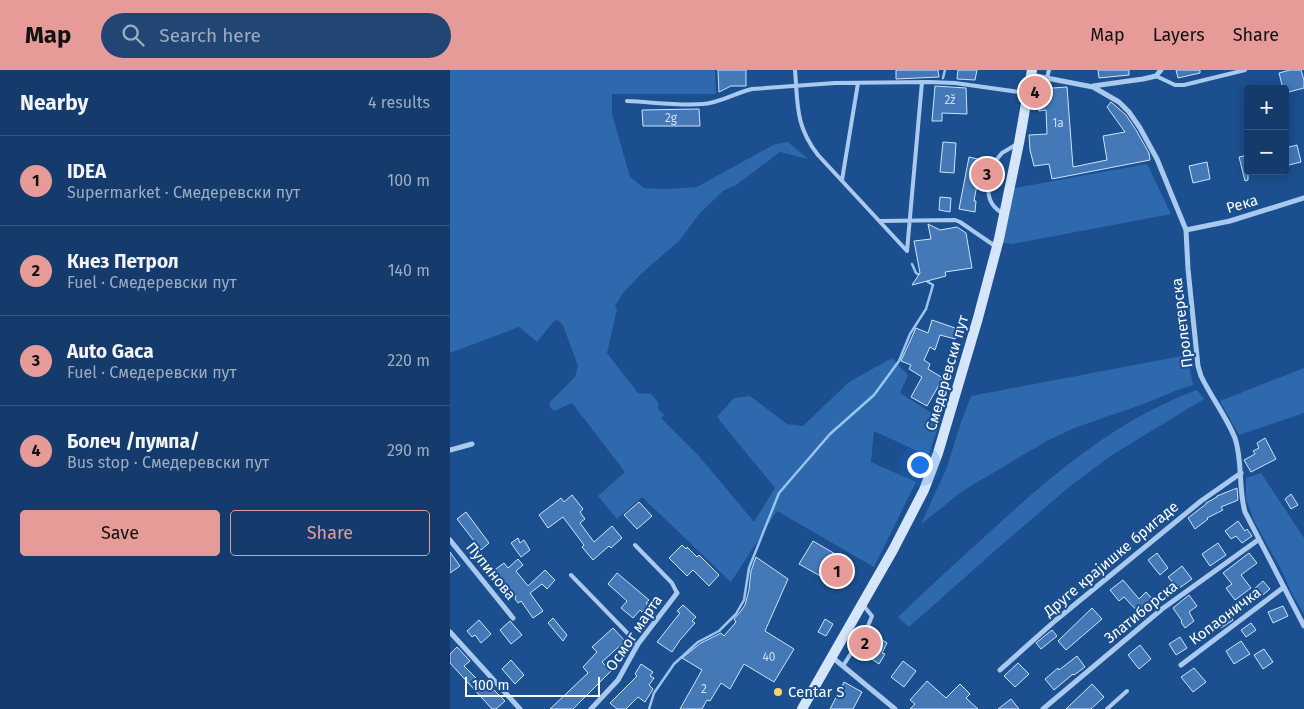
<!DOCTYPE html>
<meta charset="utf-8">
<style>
:root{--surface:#143b6b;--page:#214673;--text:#f1f3f6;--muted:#9dadc1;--line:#33557e;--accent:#e69b98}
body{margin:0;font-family:"Fira Sans",sans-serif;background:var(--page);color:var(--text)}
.controls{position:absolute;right:15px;top:15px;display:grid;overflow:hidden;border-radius:5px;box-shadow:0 2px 12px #0003}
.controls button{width:45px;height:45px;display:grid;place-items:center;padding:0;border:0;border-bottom:1px solid var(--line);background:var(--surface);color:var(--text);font:25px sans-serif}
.scale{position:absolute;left:15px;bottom:12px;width:135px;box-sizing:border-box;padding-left:5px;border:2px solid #fff;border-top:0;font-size:14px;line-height:18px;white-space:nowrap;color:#fff;-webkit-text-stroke:4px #1b4f8f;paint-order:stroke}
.you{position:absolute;left:469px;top:394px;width:18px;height:18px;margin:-12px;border:4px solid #fff;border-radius:50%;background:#1a73e8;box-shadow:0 0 0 8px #1a73e833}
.badge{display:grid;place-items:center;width:32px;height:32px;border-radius:50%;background:var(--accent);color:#111;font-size:16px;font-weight:700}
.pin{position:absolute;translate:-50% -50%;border:2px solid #fff;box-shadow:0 1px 5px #0006}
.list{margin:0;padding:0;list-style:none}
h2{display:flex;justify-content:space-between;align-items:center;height:65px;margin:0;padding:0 20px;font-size:21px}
h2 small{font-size:16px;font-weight:400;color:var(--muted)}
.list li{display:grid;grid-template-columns:32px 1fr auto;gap:15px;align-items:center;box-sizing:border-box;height:90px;padding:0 20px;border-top:1px solid var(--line)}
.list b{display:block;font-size:19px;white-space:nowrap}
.list p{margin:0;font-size:16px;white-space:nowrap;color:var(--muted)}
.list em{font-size:16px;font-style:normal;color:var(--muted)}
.actions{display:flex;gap:10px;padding:15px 20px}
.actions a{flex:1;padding:11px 0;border:1px solid var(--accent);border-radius:5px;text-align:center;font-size:18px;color:var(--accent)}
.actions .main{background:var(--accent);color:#111}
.icon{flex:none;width:28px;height:28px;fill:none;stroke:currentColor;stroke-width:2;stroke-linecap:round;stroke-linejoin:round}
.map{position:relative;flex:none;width:854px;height:639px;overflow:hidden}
header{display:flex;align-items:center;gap:30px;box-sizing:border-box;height:70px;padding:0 25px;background:var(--accent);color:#111}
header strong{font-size:24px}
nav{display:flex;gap:28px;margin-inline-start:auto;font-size:18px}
.search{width:350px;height:45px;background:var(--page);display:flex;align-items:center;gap:12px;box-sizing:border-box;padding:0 18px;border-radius:28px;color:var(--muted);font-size:19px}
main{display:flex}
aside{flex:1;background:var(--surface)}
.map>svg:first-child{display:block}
.green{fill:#2e69ad}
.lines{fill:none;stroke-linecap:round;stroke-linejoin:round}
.stream{stroke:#9cc4f0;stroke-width:2.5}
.building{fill:#4478b7;stroke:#cfe3fa}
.service{stroke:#a9c9ee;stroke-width:4}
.minor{stroke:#a9c9ee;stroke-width:5}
.secondary{stroke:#d6e6fa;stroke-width:10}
.poi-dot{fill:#ffd166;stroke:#1b4f8f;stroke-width:2}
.labels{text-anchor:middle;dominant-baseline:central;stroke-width:4;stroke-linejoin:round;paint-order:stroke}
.number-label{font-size:12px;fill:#d0dded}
.street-label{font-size:15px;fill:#fff;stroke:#1b4f8f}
.poi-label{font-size:15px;fill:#fff;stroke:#1b4f8f;text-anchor:start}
</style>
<header>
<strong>Map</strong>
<div class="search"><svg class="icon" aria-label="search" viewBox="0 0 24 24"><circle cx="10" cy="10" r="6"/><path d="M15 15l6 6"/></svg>Search here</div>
<nav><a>Map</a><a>Layers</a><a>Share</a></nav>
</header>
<main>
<aside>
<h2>Nearby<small>4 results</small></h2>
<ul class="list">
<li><span class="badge">1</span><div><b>IDEA</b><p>Supermarket · Смедеревски пут</p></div><em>100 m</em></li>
<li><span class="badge">2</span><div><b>Кнез Петрол</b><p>Fuel · Смедеревски пут</p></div><em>140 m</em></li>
<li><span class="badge">3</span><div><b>Auto Gaca</b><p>Fuel · Смедеревски пут</p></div><em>220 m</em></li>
<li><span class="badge">4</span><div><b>Болеч /пумпа/</b><p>Bus stop · Смедеревски пут</p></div><em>290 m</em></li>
</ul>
<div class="actions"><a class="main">Save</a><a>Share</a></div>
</aside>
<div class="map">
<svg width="854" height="639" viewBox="0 0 854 639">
<rect width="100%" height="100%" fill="#1b4f8f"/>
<path class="green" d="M0,0H265L266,24H162V44L180,107L194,118L216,119L247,117L325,74L338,72L358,89L330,82L286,115L273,121L249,144L230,170L191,204L173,223L165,236L167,239L157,283L188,323L201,324L208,332V339L214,345L211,348L248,385L304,452L325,418L267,347L284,328L300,326L337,354L353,356L399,312L442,288L458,305L450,323L491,349L478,386L424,361L421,392L466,412L424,497L327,441L281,512L192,427L167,449L148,426L175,402L122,333L104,341L100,337L99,333L125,307L128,296L113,255L107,250L103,252L87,272L69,257L0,283Z
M697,94L721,144L562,174L552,173L564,118Z
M737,285L743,315L730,319L691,335L624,358L595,372L514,420L471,454L497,397L510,355L521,326Z
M854,298V343L789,365L770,331Z
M747,320L754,329L662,385L619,417L548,478L459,557L448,547C479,517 511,488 543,459C603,404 669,348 747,320Z
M811,403L854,468V544L841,522L832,501L805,453L796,429V408Z"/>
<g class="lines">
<path class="stream" d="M493,8L495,0
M462,194L466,203L471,206
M199,639L204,623L224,594L248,572L269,561L286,544L294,530L299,498L329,423L380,364L424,325L449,291L460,264L476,239L483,215L475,210"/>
</g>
<path class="building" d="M268,0H296V16H281L269,22Z
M446,0H488L489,7L446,9Z
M508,0H527L525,10L507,9Z
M648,0H679V5L649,8Z
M726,0H750V3L728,8Z
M840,0H851L854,10V18L835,23V19H833L829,3Z
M485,16L516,18L517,44L492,43V51H482Z
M617,17L623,97L657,90L653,66L675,62L657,37L661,32L676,45L686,60L699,83L700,90L602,109L599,94L584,96L580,80L579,65L597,64L596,40L589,41L588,19Z
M249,39L250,56H193L192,40Z
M493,72L506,73L504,103L490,102Z
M847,75L851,92L835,96V78Z
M798,85V110L795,111L789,87Z
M519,87L532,90L531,93L538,94L541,99L546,96L543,112L540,107L535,110L528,109L524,131H526L525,142L509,139Z
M757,92L760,109L743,113L739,96Z
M490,127L501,128L500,142L489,140Z
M478,154L490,160L507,157L516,163L522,198L495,202L496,206L462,215L470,203L464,171L481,169Z
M482,250L508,259L505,269L490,265L485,280L480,277L474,290L480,294L478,299L493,308L477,336L461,327L472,307L459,299L461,295L451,291L466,258L478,263Z
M815,368L826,389L801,402L794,390L805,384L803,381L809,378L807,373Z
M787,418L788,430L771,437L773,440L757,448L758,449L745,459L738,448L756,434V433L767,427V426Z
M841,424L848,435L841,439L835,429Z
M122,425L133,439L130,442L135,449L130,453L144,472L162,456L172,468L161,478L159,476L143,490L132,477L134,475L113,447L98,458L89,445L111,428L114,432Z
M189,432L202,446L187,459L174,445Z
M16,442L39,473L31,480L7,449Z
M788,451L795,461L797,459L802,466L792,473L786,466L781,469L775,461Z
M68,468L70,473L74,470L80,480L71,487L61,473Z
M363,471L399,492L386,515L349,494Z
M768,473L776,485L760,496L752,484Z
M232,475L236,479L237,477L247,487L249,485L269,505L259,516L243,500L237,506L219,488Z
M0,482L10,496L0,503Z
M707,483L718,498L710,505L698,490Z
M799,483L807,493L791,505L801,518L785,530L776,518L782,514L773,503Z
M306,487L338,509L315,561L344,579L324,612L294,594L280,619L271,613L260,631L257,630L252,639H230L252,600L232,588L251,573L271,563L274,566L286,552L284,549L291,541L295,535L299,520L301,501Z
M68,489L73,495L66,501L78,516L95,500L105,510L97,519L92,514L80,523L93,541L83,548L71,531L68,533L65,529L66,527L43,501L54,493L58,498Z
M732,496L742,509L728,519L718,507Z
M167,503L199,530L196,533L199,535L192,542L190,540L183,548L171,538L177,531L158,514Z
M673,510L689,529L696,522L706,533L692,546L674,527L669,531L660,520Z
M813,511L820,519L809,528L803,520Z
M739,525L747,536L739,542L744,551L735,558L731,552L732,551L723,538Z
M233,535L246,547L242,551L245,553L230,570L222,582L207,572L230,543L227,541Z
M833,536L838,546L823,553L818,542Z
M642,538L652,549L616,580L608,571Z
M776,542H778L783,550L771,558L765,550Z
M103,548L117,565L113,571L98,553Z
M375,549L383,554L376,566L368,562Z
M29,550L41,564L31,573L25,565L22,567L17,561Z
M60,551L72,565L61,574L50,560Z
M801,553L806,560L796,567L791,560Z
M163,558L175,571L152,592L161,601L123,639H100L138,603L133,597L147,582L142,577Z
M602,560L607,566L591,579L586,573Z
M418,562H420L437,573L432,583L435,584L429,594L409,580Z
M730,567L737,578L726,585L719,574Z
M791,571L800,584L784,594L776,581Z
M690,575L701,589L689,599L678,585Z
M7,577L20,591L14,596L31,613L34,610L55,631L46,639H42L0,593V584Z
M814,579L823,592L813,599L804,585Z
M627,586L635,597L624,605L623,604L604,620L595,609L608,598L609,600Z
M61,590L74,605L65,614L52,599Z
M453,591L466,601L454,617L441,607Z
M568,593L579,604L565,617L554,606Z
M191,594L203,602L200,606L204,608L199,615L203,619L195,632L188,627L176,639H167L160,633L187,606L185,604Z
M744,598L756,612L743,622L731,607Z
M477,611L496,628L510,614L520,624L516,628L528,639H460L465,634L460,630Z
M394,612L412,622L403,639H380Z
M642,614L654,627L641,639H616Z
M561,629L569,639H548Z"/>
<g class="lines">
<path class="service" d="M345,0C348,35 345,55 368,85L457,181
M706,6L725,15H734L795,0
M597,8L599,0
M177,31C202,32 228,36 253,34C270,33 285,23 302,19L385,13L479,12L505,13L576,23
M542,95L552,83L567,74
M392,110L408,13
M539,111C537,125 539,135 552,143
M430,151L505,150L510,152L545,176
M457,181L472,12
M185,475L222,513L227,523
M121,505L188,574
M393,596L418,556L422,546L413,535
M657,639L677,621"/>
<path class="minor" d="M581,5L643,17L669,32L679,42L690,58L707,89L736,160L738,199L748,296L751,306C761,327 776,346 785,368C793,392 788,418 795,442L854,556
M643,16L693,9L706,6L711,0
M736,160L780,151L854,128
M0,380L22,374
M0,470L63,548
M0,562L70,639
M382,587L445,639
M731,595L834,517
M550,600L606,550L751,431L791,403
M141,639L168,610L188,574L227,523
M593,639L712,539L808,470"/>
<path class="secondary" d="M352,639L443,480L474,420L488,383L528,248L549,169L569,73L582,0"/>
</g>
<circle class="poi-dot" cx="328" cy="622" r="5"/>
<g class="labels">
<g class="number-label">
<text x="500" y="30">2ž</text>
<text x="221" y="48">2g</text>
<text x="608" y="53">1a</text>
<text x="319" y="587">40</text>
<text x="254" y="619">2</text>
</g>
<g class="street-label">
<text transform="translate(792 134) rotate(-16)">Река</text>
<text transform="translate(732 253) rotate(-97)">Пролетерска</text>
<text transform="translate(497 303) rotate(-74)">Смедеревски пут</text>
<text transform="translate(661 489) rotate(-40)">Друге крајишке бригаде</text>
<text transform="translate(41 501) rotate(51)">Пупинова</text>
<text transform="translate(691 542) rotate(-39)">Златиборска</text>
<text transform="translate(775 546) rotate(-37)">Копаоничка</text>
<text transform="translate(184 563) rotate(-56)">Осмог марта</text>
</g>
<g class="poi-label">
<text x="338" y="622">Centar S</text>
</g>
</g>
</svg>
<div class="controls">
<button>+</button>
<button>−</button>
</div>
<div class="scale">100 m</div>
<div class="you"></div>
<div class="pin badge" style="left:387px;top:501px">1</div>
<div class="pin badge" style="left:415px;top:573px">2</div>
<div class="pin badge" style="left:537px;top:104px">3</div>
<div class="pin badge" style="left:585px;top:22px">4</div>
</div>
</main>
